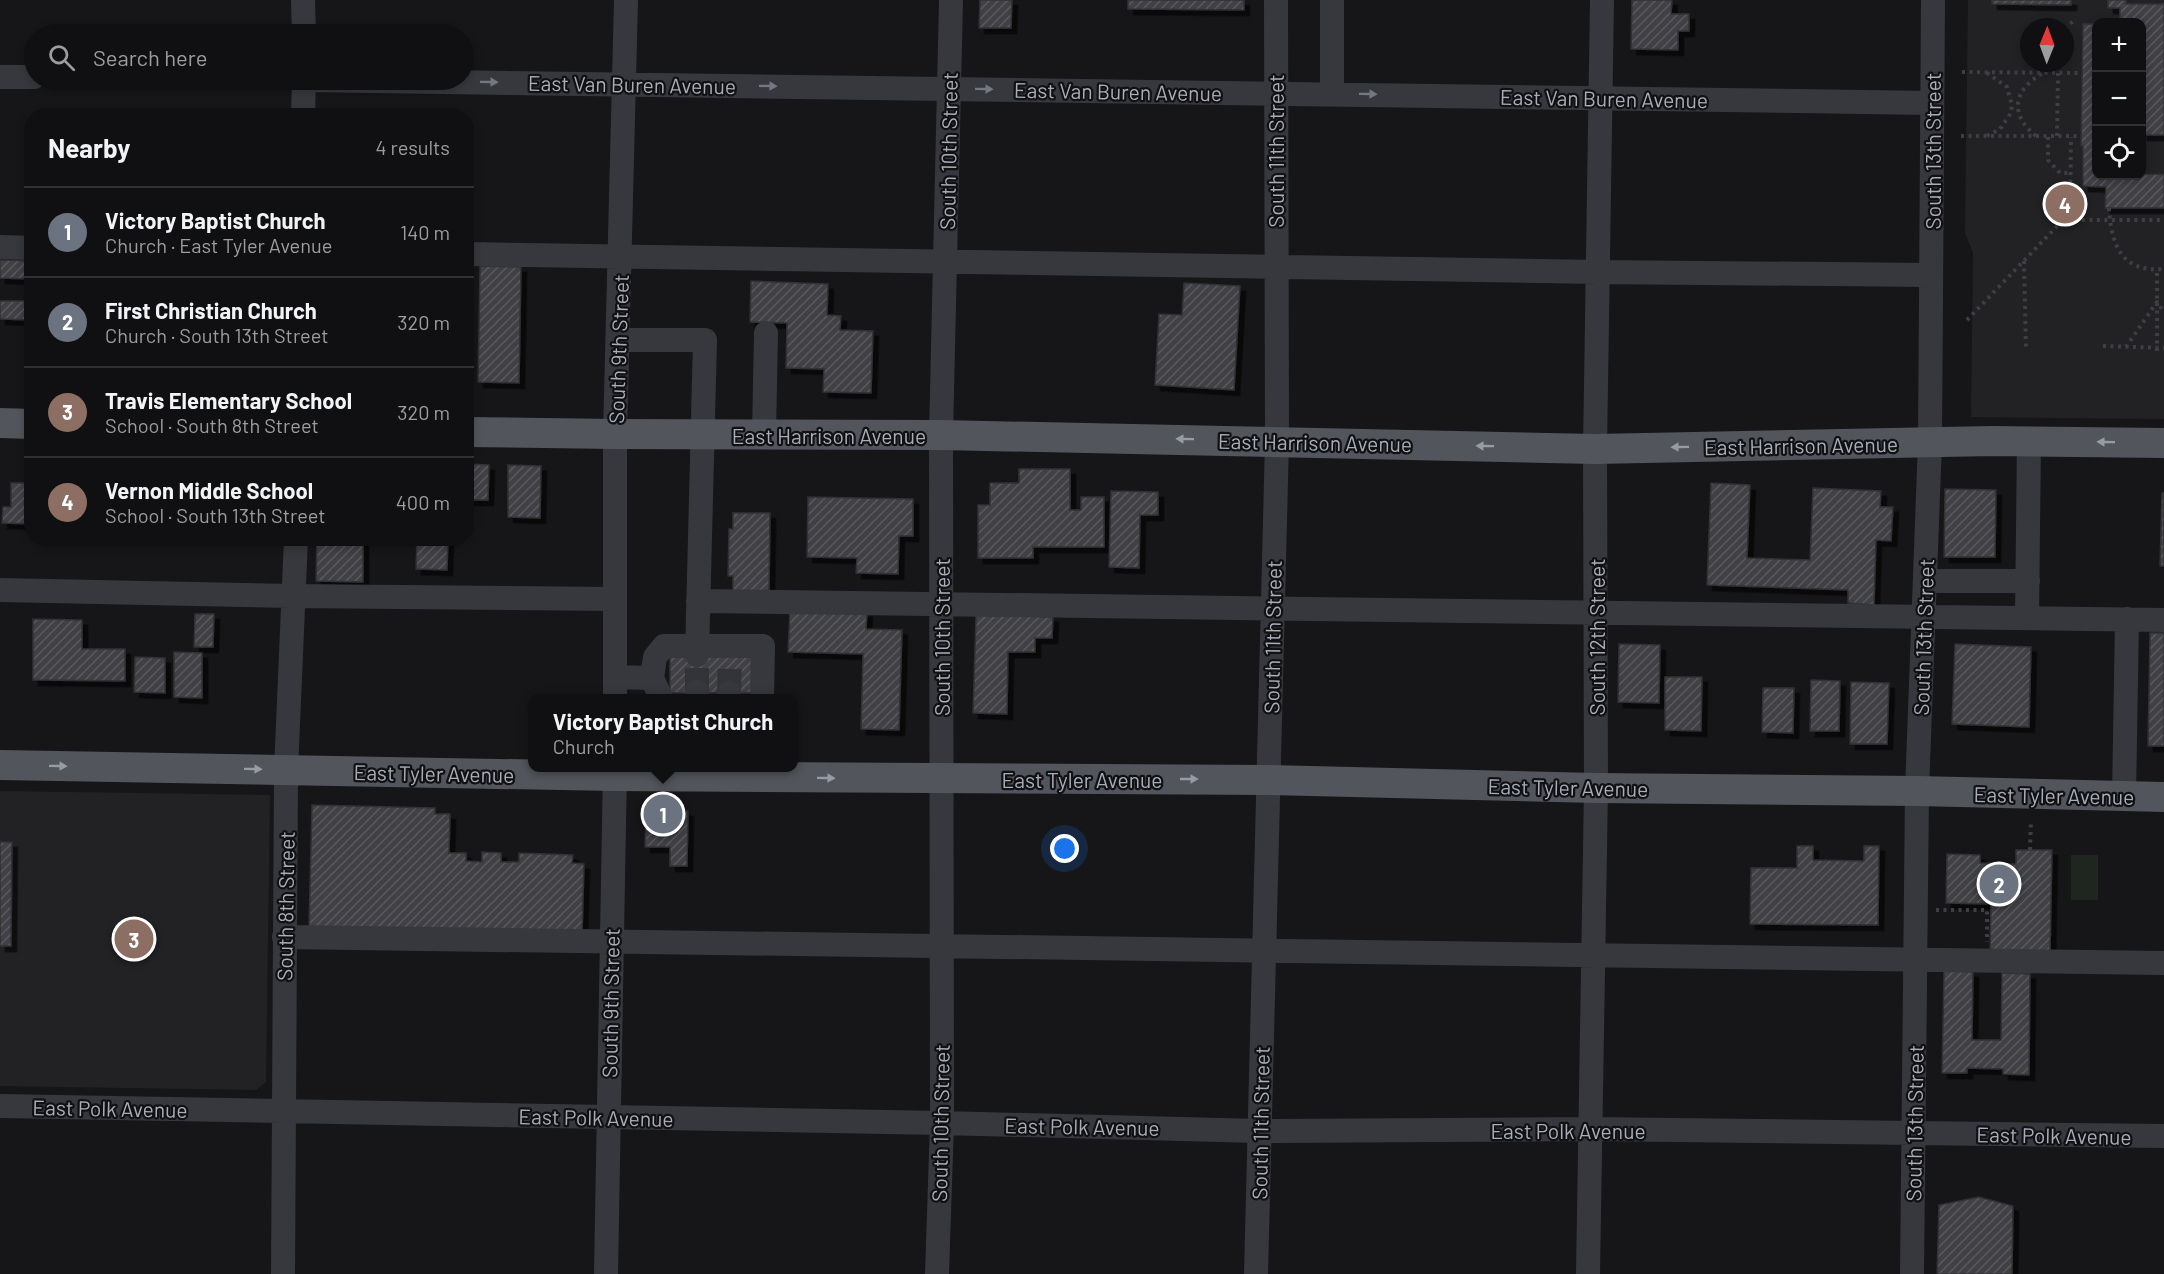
<!DOCTYPE html>
<meta charset="utf-8">
<style>
:root{--surface:#101012;--page:#19191b;--text:#f1f3f6;--muted:#9c9d9f;--line:#303032;--accent:#1a73e8}
body{margin:0;font-family:Barlow,sans-serif;background:var(--page);color:var(--text)}
.controls{position:absolute;right:18px;top:18px;display:grid;overflow:hidden;border-radius:12px;box-shadow:0 3px 9px #0003}
.controls button{width:54px;height:54px;display:grid;place-items:center;padding:0;border:0;border-bottom:2px solid var(--line);background:var(--surface);color:var(--text);font:30px sans-serif}
.compass{position:absolute;left:2020px;top:18px;width:54px;height:54px;border-radius:50%;background:var(--surface);box-shadow:0 3px 9px #0003;rotate:1deg}
.you{position:absolute;left:1065px;top:849px;width:21px;height:21px;margin:-15px;border:4px solid #fff;border-radius:50%;background:#1a73e8;box-shadow:0 0 0 9px #1a73e833}
.badge{display:grid;place-items:center;width:39px;height:39px;border-radius:50%;background:var(--accent);color:#fff;font-size:20px;font-weight:700}
.pin{position:absolute;translate:-50% -50%;border:3px solid #fff;box-shadow:0 2px 6px #0006}
.popup{position:absolute;left:528px;top:694px;width:270px;height:78px;box-sizing:border-box;display:grid;place-content:center;border-radius:12px;background:var(--surface);filter:drop-shadow(0 2px 4px #0005);font-size:20px;white-space:nowrap;color:var(--muted)}
.popup b{font-size:22px;color:var(--text)}
.popup::after{content:'';position:absolute;left:50%;top:100%;margin-left:-12px;border:12px solid transparent;border-top-color:var(--surface)}
.list{margin:0;padding:0;list-style:none}
h2{display:flex;justify-content:space-between;align-items:center;height:78px;margin:0;padding:0 24px;font-size:26px}
h2 small{font-size:20px;font-weight:400;color:var(--muted)}
.list li{display:grid;grid-template-columns:39px 1fr auto;gap:18px;align-items:center;box-sizing:border-box;height:90px;padding:0 24px;border-top:2px solid var(--line)}
.list b{display:block;font-size:22px;white-space:nowrap}
.list p{margin:0;font-size:20px;white-space:nowrap;color:var(--muted)}
.list em{font-size:20px;font-style:normal;color:var(--muted)}
.icon{flex:none;width:33px;height:33px;fill:none;stroke:currentColor;stroke-width:2;stroke-linecap:round;stroke-linejoin:round}
.map{position:relative;flex:none;width:2164px;height:1274px;overflow:hidden}
.search{position:absolute;background:var(--surface);box-shadow:0 3px 9px #0003;left:24px;top:24px;width:450px;height:66px;display:flex;align-items:center;gap:15px;box-sizing:border-box;padding:0 21px;border-radius:33px;color:var(--muted);font-size:22px}
.panel{position:absolute;background:var(--surface);box-shadow:0 3px 9px #0003;left:24px;top:108px;width:450px;height:438px;border-radius:24px}
.map>svg:first-child{display:block}
.built{fill:#222225;fill-rule:evenodd}
.park{fill:#1e261f}
.building{fill:url(#building-hatch);stroke:#303034;stroke-width:1.5;filter:url(#shadow)}
.lines{fill:none;stroke-linecap:round;stroke-linejoin:round}
.minor-tunnel{stroke:#333438;stroke-width:24;stroke-dasharray:24 12;stroke-linecap:butt}
.path{stroke:#3d3f44;stroke-width:4;stroke-dasharray:3 4.5;stroke-linecap:butt}
.minor{stroke:#37383d;stroke-width:24}
.major{stroke:#53555c;stroke-width:30}
.oneway{fill:#757881}
.oneway2{fill:#979ba6}
.labels{text-anchor:middle;dominant-baseline:central;stroke-width:4.5;stroke-linejoin:round;paint-order:stroke}
.street-label{font-size:21px;fill:#a8adb8;stroke:#111113}
</style>
<div class="map">
<svg width="2164" height="1274" viewBox="0 0 2164 1274">
<defs>
<pattern id="building-hatch" width="6" height="6" patternUnits="userSpaceOnUse" patternTransform="scale(1.5)"><rect width="6" height="6" fill="#404145"/><path d="M-1 1l2-2M0 6l6-6M5 7l2-2" fill="none" stroke="#595a5e"/></pattern>
<filter id="shadow"><feDropShadow dx="5.5" dy="5.5" stdDeviation="0" flood-color="#0009"/></filter>
</defs>
<rect width="100%" height="100%" fill="#161618"/>
<path class="built" d="M1968,0H2164V419L1971,417L1973,253L1965,233ZM2096,22H2142V176H2096ZM2029,27H2065V63H2029Z
M0,791L270,795L266,1082L256,1090L0,1086Z"/>
<path class="park" d="M2071,855H2098V900H2071Z"/>
<path class="building" d="M980,0H1012L1011,28H979Z
M1128,0H1244V10L1128,9Z
M1632,0H1672L1671,14H1689V31H1678V50L1631,49Z
M1992,0H2071V5L1992,4Z
M2108,0H2126V4H2164V135H2142V22H2120V8H2108Z
M2083,24H2096V176L2164,174V208H2105L2106,187L2083,186V146H2081Z
M0,260L32,261V279L0,278Z
M480,266L521,267L519,383L478,382Z
M751,281L828,284L827,315L841,316L840,330L873,331L871,393L823,392L824,369L786,368L787,323L750,322Z
M1184,283L1240,286L1234,390L1155,385L1159,314L1182,315Z
M0,301H32V320L0,319Z
M466,464L489,465L488,500H466Z
M508,465L541,466L540,518L508,517Z
M1019,469H1070V510H1081V497H1104V547H1033V558H978V505H990V483H1019Z
M11,483H32V524L2,523L3,507H11Z
M1711,483L1750,485L1747,558L1810,560L1813,488L1881,491L1880,507H1893L1891,541L1876,540L1874,605L1848,603V590L1707,585Z
M1945,489L1996,490L1995,557H1944Z
M1111,491L1158,492V515H1140L1139,568L1109,567Z
M2162,493H2164V566H2160Z
M808,497L913,499V536H899L898,574L856,573L857,558L807,557Z
M733,513H770L769,593L733,592V576H728L729,529H733Z
M317,538H363V582L316,581Z
M417,538H448L447,570L416,569Z
M790,610L867,612L866,629L902,630L899,730L861,729L863,654L788,652Z
M195,614H214L213,647H194Z
M976,615L1053,617L1052,638H1035V652H1008L1007,714L973,713Z
M33,619L82,620V649H125V681L33,680Z
M2150,633H2164V746H2148Z
M1619,644L1660,645L1659,703L1618,702Z
M1955,644L2031,647L2029,727L1952,724Z
M174,652L202,653V698L174,697Z
M670,655H757V693H670Z
M135,657L165,658V693L134,692Z
M1665,677H1702L1701,731L1665,730Z
M1811,680L1840,681L1839,731H1810Z
M1851,682L1889,683L1887,744H1850Z
M1763,688H1794L1793,733L1762,732Z
M312,805L435,808V814H450L449,853H466V861L482,862V852L501,853V862H519V853L573,855L572,863L584,864L582,935L309,927Z
M646,811H688L687,866H670V847H645Z
M0,842H12L11,946H0Z
M1797,846H1813V860L1864,861V846H1879L1878,925L1750,924L1751,868H1797Z
M2016,850H2052L2050,953L1990,952L1991,904L1946,903L1947,854L1980,855V863L2016,864Z
M1944,971L1973,972L1972,1040H2001L2002,973L2030,974L2029,1075L2003,1074V1069L1967,1068V1073H1942Z
M1979,1197L2013,1206L2012,1274H1937L1939,1205Z"/>
<g class="lines">
<path class="minor-tunnel" d="M697,692V655
M729,693L730,655"/>
<path class="path" d="M2065,29L2075,19
M1962,72L2082,73
M1961,136H2081
M1987,136L2000,129L2011,113L2012,105L2007,87L1987,73
M2036,136C2009,114 2013,90 2043,73V63
M2057,136L2058,73
M2048,137V160L2060,173H2070
M2109,208C2111,244 2121,273 2164,269
M2070,220L2071,137
M2024,261L2026,350
M1967,320L2063,220H2164
M2103,346L2164,348
M2126,347L2157,302L2164,312
M2157,351V270
M2030,850L2031,821
M1936,910H1987V942"/>
<path class="minor" d="M303,0L304,34
M0,77H34
M304,80L1932,103
M1332,94V0
M303,116L304,80
M0,247L32,248
M466,254L1598,272L1931,275
M618,340H705L697,655
M764,434L766,333
M1925,581H2028
M0,590L293,596L615,599
M698,601L2164,620
M2027,617L2029,441
M615,677L652,678L661,698
M652,678L655,657L664,646H763L762,698
M729,693V698
M615,698V434L626,0
M696,698L697,692
M2124,796L2127,619
M284,937L2164,963
M0,1106L942,1123L1260,1131L1590,1129L2164,1136
M283,1274L286,770L296,538
M606,1274L615,768
M937,1274L942,1123L941,435L951,0
M1256,1274L1277,441L1276,0
M1588,1274L1596,788L1595,449L1602,0
M1912,1274L1917,791L1930,442L1933,0"/>
<path class="major" d="M0,423L32,424
M466,432L615,434L941,435L1595,449L1992,441L2164,443
M0,765L614,776L1268,780L1596,788L1917,791L2164,797"/>
</g>
<defs><path id="oneway-solid" d="M-6-.8H1V-3.2L6.5 0L1 3.2V.8H-6Z" transform="scale(1.5)"/></defs>
<g class="oneway">
<use href="#oneway-solid" transform="translate(489 82) rotate(1)"/>
<use href="#oneway-solid" transform="translate(768 86) rotate(1)"/>
<use href="#oneway-solid" transform="translate(984 89) rotate(1)"/>
<use href="#oneway-solid" transform="translate(1368 94) rotate(1)"/>
</g>
<g class="oneway2">
<use href="#oneway-solid" transform="translate(1185 439) rotate(-179)"/>
<use href="#oneway-solid" transform="translate(2106 442) rotate(-179)"/>
<use href="#oneway-solid" transform="translate(1485 446) rotate(-179)"/>
<use href="#oneway-solid" transform="translate(1680 447) rotate(179)"/>
<use href="#oneway-solid" transform="translate(58 766) rotate(1)"/>
<use href="#oneway-solid" transform="translate(253 769) rotate(1)"/>
<use href="#oneway-solid" transform="translate(826 778) rotate(1)"/>
<use href="#oneway-solid" transform="translate(1189 779)"/>
</g>
<g class="labels">
<g class="street-label">
<text transform="translate(632 84) rotate(1)">East Van Buren Avenue</text>
<text transform="translate(1118 91) rotate(1)">East Van Buren Avenue</text>
<text transform="translate(1604 98) rotate(1)">East Van Buren Avenue</text>
<text transform="translate(948 151) rotate(-89)">South 10th Street</text>
<text transform="translate(1275 151) rotate(-90)">South 11th Street</text>
<text transform="translate(1932 151) rotate(-90)">South 13th Street</text>
<text transform="translate(618 349) rotate(-88)">South 9th Street</text>
<text x="829" y="435">East Harrison Avenue</text>
<text transform="translate(1315 442) rotate(1)">East Harrison Avenue</text>
<text transform="translate(1801 445) rotate(-1)">East Harrison Avenue</text>
<text transform="translate(941 637) rotate(-90)">South 10th Street</text>
<text transform="translate(1272 637) rotate(-89)">South 11th Street</text>
<text transform="translate(1596 637) rotate(-90)">South 12th Street</text>
<text transform="translate(1923 637) rotate(-88)">South 13th Street</text>
<text transform="translate(434 773) rotate(1)">East Tyler Avenue</text>
<text x="1082" y="779">East Tyler Avenue</text>
<text transform="translate(1568 787) rotate(1)">East Tyler Avenue</text>
<text transform="translate(2054 795) rotate(1)">East Tyler Avenue</text>
<text transform="translate(285 906) rotate(-89)">South 8th Street</text>
<text transform="translate(610 1003) rotate(-89)">South 9th Street</text>
<text transform="translate(110 1108) rotate(1)">East Polk Avenue</text>
<text transform="translate(596 1117) rotate(1)">East Polk Avenue</text>
<text transform="translate(940 1123) rotate(-89)">South 10th Street</text>
<text transform="translate(1260 1123) rotate(-89)">South 11th Street</text>
<text transform="translate(1914 1123) rotate(-89)">South 13th Street</text>
<text transform="translate(1082 1126) rotate(1)">East Polk Avenue</text>
<text x="1568" y="1130">East Polk Avenue</text>
<text transform="translate(2054 1135) rotate(1)">East Polk Avenue</text>
</g>
</g>
</svg>
<div class="controls">
<button>+</button>
<button>−</button>
<button><svg class="icon" aria-label="locate" viewBox="0 0 24 24"><circle cx="12" cy="12" r="6"/><path d="M12 2v4M12 18v4M2 12h4M18 12h4"/></svg></button>
</div>
<svg class="compass" viewBox="-18 -18 36 36"><path d="M0-13l5 13h-10z" fill="#e53935"/><path d="M0 13l5-13h-10z" fill="#9c9d9f"/></svg>
<div class="you"></div>
<div class="pin badge" style="left:663px;top:814px;background:#6b7280">1</div>
<div class="popup"><b>Victory Baptist Church</b>Church</div>
<div class="pin badge" style="left:1999px;top:884px;background:#6b7280">2</div>
<div class="pin badge" style="left:134px;top:939px;background:#8d6e63">3</div>
<div class="pin badge" style="left:2065px;top:204px;background:#8d6e63">4</div>
<div class="search"><svg class="icon" aria-label="search" viewBox="0 0 24 24"><circle cx="10" cy="10" r="6"/><path d="M15 15l6 6"/></svg>Search here</div>
<section class="panel">
<h2>Nearby<small>4 results</small></h2>
<ul class="list">
<li><span class="badge" style="background:#6b7280">1</span><div><b>Victory Baptist Church</b><p>Church · East Tyler Avenue</p></div><em>140 m</em></li>
<li><span class="badge" style="background:#6b7280">2</span><div><b>First Christian Church</b><p>Church · South 13th Street</p></div><em>320 m</em></li>
<li><span class="badge" style="background:#8d6e63">3</span><div><b>Travis Elementary School</b><p>School · South 8th Street</p></div><em>320 m</em></li>
<li><span class="badge" style="background:#8d6e63">4</span><div><b>Vernon Middle School</b><p>School · South 13th Street</p></div><em>400 m</em></li>
</ul>
</section>
</div>
